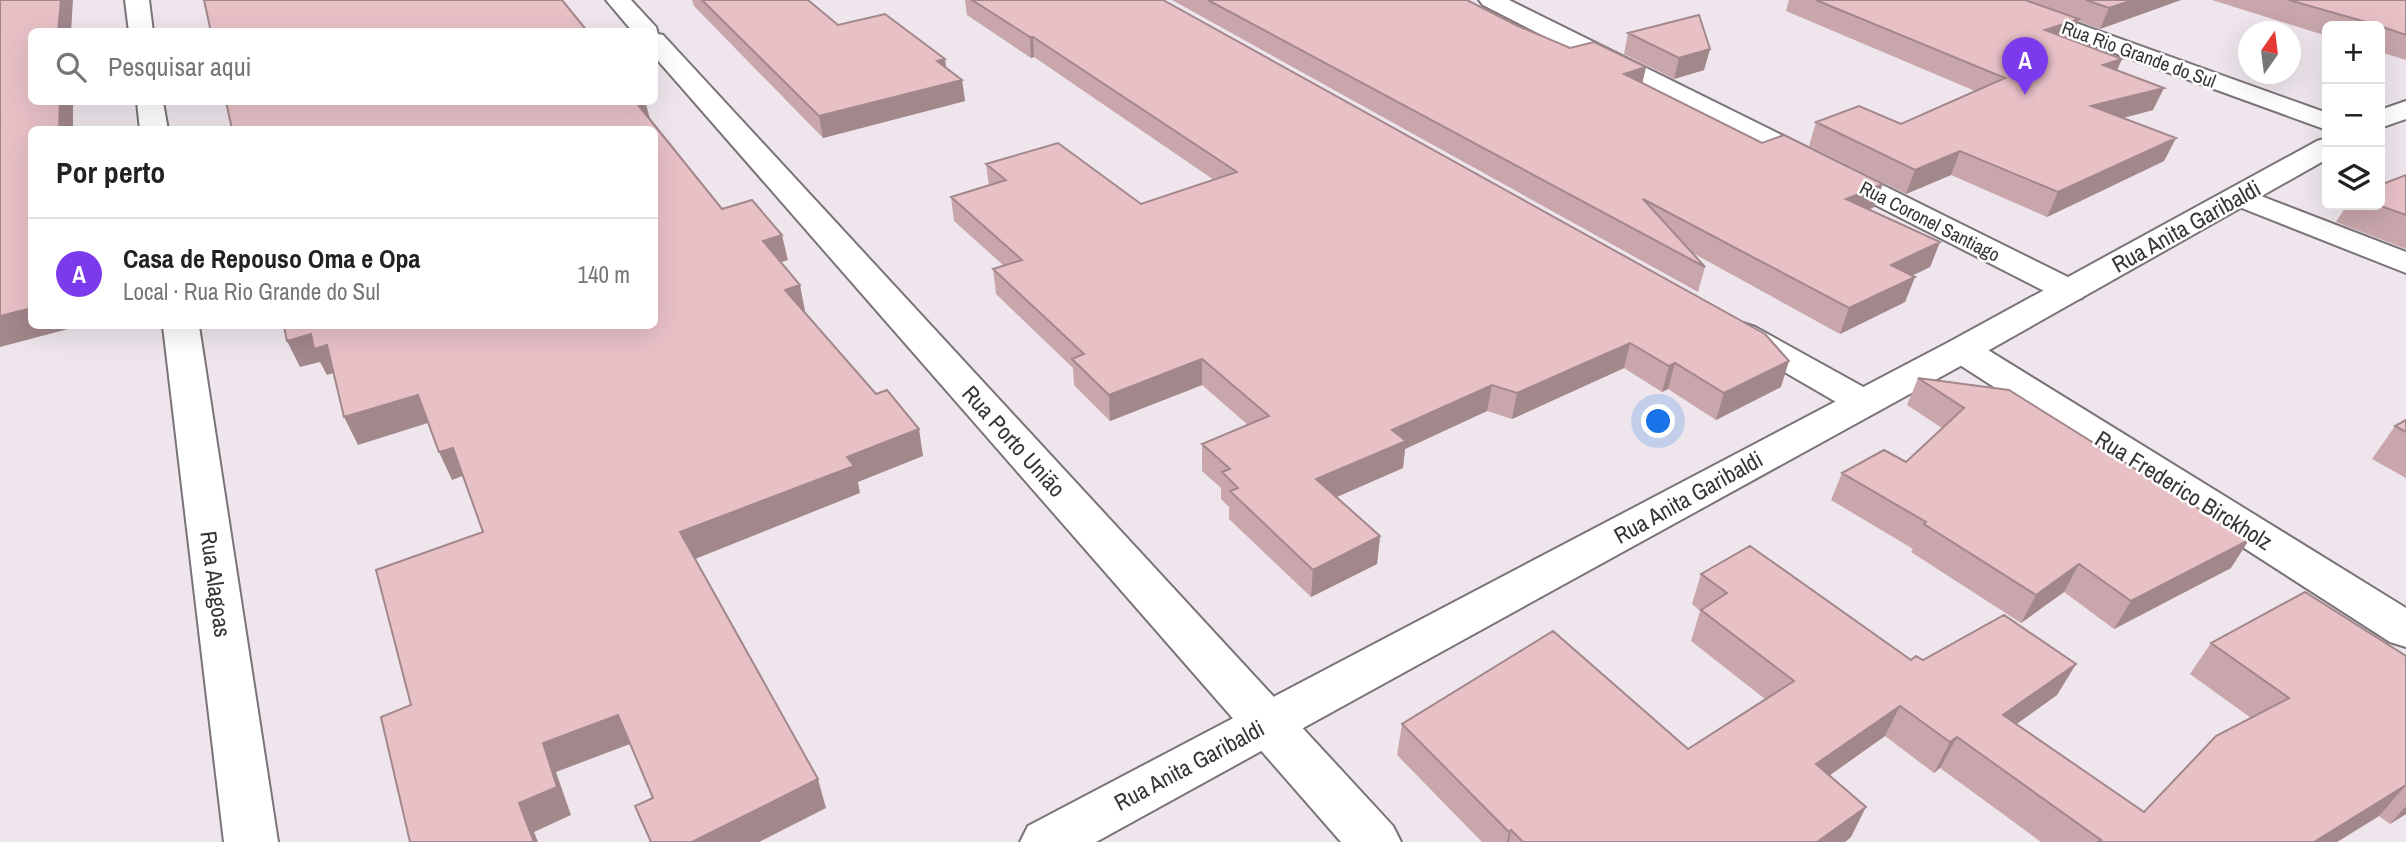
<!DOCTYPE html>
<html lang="pt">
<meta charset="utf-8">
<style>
:root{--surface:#fff;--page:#f6f6f6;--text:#222;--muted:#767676;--line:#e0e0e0;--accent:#7c3aed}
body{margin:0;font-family:"Archivo Narrow",sans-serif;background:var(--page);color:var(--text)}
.controls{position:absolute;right:21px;top:21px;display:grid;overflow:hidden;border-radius:10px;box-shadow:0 7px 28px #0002}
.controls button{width:63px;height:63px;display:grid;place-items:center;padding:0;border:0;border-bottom:2px solid var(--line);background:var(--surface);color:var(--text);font:35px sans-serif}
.compass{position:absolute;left:2238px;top:21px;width:63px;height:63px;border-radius:50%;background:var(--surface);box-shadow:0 7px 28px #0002;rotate:14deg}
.you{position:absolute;left:1659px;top:422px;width:24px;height:24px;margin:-18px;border:5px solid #fff;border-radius:50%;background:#1a73e8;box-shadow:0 0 0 10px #1a73e833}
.badge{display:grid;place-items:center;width:46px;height:46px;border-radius:50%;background:var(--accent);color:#fff;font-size:23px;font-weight:700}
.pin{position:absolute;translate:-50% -58px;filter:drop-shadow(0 2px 4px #0008)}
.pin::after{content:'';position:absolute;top:37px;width:24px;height:21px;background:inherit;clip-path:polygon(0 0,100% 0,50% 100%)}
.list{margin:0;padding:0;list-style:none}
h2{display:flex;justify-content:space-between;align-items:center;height:91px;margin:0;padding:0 28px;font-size:30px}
h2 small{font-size:23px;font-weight:400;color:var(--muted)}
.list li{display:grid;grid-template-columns:46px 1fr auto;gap:21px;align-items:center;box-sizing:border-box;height:112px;padding:0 28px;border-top:2px solid var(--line)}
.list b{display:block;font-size:26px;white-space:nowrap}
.list p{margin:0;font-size:23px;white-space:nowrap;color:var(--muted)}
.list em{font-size:23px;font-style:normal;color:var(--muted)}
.icon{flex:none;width:38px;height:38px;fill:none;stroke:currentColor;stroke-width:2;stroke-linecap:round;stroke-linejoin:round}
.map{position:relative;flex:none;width:2406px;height:842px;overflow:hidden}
.search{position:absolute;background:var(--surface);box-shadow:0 7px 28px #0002;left:28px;top:28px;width:630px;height:77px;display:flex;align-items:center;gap:18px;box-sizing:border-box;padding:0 24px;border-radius:10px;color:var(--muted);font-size:26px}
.panel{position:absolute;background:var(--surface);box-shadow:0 7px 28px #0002;left:28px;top:126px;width:630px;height:203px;border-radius:10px}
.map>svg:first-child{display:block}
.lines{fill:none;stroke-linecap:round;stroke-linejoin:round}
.street-casing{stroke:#7a7378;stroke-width:4}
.secondary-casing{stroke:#7a7378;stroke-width:4}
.primary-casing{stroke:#7a7378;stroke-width:4}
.street{fill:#fff;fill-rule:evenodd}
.secondary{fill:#fff;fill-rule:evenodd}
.primary{fill:#fff;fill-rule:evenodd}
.wall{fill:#c8a6ab}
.shaded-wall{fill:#a2878b}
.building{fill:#e8c1c7;stroke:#a2878b;stroke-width:2}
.labels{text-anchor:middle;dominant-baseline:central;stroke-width:5;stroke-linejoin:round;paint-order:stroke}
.far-street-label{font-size:19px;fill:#373436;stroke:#fff}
.street-label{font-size:23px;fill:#373436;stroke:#fff}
</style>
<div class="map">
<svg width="2406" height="842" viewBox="0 0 2406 842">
<rect width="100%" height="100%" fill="#eee6ec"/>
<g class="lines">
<defs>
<path id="street" d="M125,0H149L153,32H129Z
M606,0H631L656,27L658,34L663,35L1393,826L1401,842H1341L654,56V32H633Z
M137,102H163L168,130H140Z
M2240,188L2406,252V273L2229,203L2225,197L2229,191Z
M1743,323L1755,327L1876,394L1882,402L1876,410L1863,413L1850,410L1731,341L1725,334L1731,327Z
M163,326H199L278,842H224Z
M1962,339L1975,342L2406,608V647L2390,642L1949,358L1944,350L1949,342Z"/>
<path id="secondary" d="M1479,0H1509L2082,284L2087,291L2082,298L2070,301L2058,298L1483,5Z
M1978,0H2012L2327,113V130L1982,5Z"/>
<path id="primary" d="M2406,101V119L2380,128V110Z
M2327,138V159L1975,358L1096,842H1020L1028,826L1949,342L2317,141Z"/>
</defs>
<use href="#street" class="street-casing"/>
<use href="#secondary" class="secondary-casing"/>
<use href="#primary" class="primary-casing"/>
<use href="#street" class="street"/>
<use href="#secondary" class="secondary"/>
<use href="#primary" class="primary"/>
</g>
<path class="wall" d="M692,0H808L838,25L945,59L946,67L962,80L965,101L823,138L694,6Z
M965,0H1163L1781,387L1716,420L1668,389L1662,392L1624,368L1512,419L1487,411L1405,449L1403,468L1336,497L1380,536L1377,564L1311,597L1229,519V507L1221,499V488L1202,471V444L1248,425L1202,385L1110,421L1074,385L1073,368L996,294L993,269L1003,265L954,221L951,197L989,186L986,164L1141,204L1214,180L1034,57L1031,58L967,15Z
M1172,0H1467L1518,26L1570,48L1646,67L1642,83L1874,207L1869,210L1940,242L1930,267L1912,276L1915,277L1905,302L1840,334L1691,252L1705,267L1698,292Z
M1789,0H2181L2100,29L2078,21L2070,39L2122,59L2117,70L2153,110L2123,118L2176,138L2164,161L2047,217L1951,175L1906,194L1809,146L1816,122L1901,124L1975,91L1786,11Z
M2212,0H2406V60L2380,52V26H2327V36Z
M1628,33L1710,49L1704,70L1674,79L1624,54Z
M2406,175V249L2336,222L2347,205H2380Z
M1918,378L2231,568L2114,629L2064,592L2021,623L1911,552L1913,549L1831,500L1842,473L1906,462L1942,428L1907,405Z
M2406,420V478L2372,459L2395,426Z
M1701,574L1911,660L2076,664L2057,695L2016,724L2144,812L2251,718L2190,674L2211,643L2406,656V814L2390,824L2379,816L2337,842H2041L1940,768L1934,773L1885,736L1830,775L1851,837L1845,842H1482L1397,755L1402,724L1688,749L1765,699L1691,641L1700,611L1692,604Z"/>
<path class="shaded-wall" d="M61,0H73L71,32H58Z
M2133,0H2181L2100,29L2109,8Z
M2079,19L2070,40L2045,30Z
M1030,37H1033L1034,57L1031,58Z
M1710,49L1704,70L1674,79L1679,58Z
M945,59L947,79L937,61Z
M2122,59L2112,81L2103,65Z
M1646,67L1641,89L1624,74Z
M962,80L965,101L823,138L819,116Z
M2164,88L2153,110L2081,129L2091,106Z
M60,102H73V130H59Z
M646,104L652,127L639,106Z
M2176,138L2164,161L2047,217L2058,192Z
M1960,151L1951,175L1906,194L1915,170Z
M1883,184L1874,207L1838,223L1846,199Z
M782,235L788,260L769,266L763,241Z
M1940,242L1930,267L1882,290L1891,265Z
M1915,277L1905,302L1840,334L1849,308Z
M800,285L805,311L791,315L785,290Z
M32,308V326H68V329L0,347V316Z
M311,334L327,345L340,371L327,375L320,362L300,367L287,341Z
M1630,343L1624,368L1512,419L1517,393Z
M1202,359V385L1110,421L1109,395Z
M1789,361L1781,387L1716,420L1724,393Z
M1675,363L1668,389L1662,392L1669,366Z
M1492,385L1487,411L1405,449L1403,468L1314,507L1316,479L1392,430Z
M418,395L431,422L358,445L344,417Z
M919,429L923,456L858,482L860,493L690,561L680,532L847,457Z
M453,448L465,475L452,480L439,452Z
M1380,536L1377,564L1311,597L1313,570Z
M2249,540L2231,568L2114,629L2131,601Z
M2079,564L2064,592L2021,623L2036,595Z
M2076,664L2057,695L1986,746L2003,715Z
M1900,706L1885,736L1802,795L1816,764Z
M618,715L630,744L556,772L571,815L534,832L538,842H534L519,803L543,743Z
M1957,737L1940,768L1934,773L1950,742Z
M818,779L826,808L759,842H692Z
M2406,785L2379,816L2337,842H2314Z
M2406,806V814L2390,824Z
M1866,807L1851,837L1845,842H1817Z
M1511,830L1509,842H1507L1509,832Z"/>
<path class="building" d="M0,0H61L58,32H32V102H60L59,130H32V308L0,316Z
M204,0H562L588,32H211Z
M702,0H808L838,25L885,14L945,59L937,61L962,80L819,116Z
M972,0H1163L1765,334L1789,361L1724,393L1675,363L1669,366L1630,343L1517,393L1492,385L1392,430L1406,441L1316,479L1380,536L1313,570L1230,491L1238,488L1222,472L1230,469L1202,444L1269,416L1202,359L1109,395L1072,359L1084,354L993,269L1022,260L951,197L1006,180L986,164L1058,143L1141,204L1237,172L1033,37H1030Z
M1208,0H1467L1518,26L1570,48L1594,42L1646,67L1624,74L1762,143L1784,135L1883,184L1846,199L1940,242L1891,265L1915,277L1849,308L1643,199L1705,267Z
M1816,0H2025L2079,19L2045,30L2122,59L2103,65L2164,88L2091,106L2176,138L2058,192L1960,151L1915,170L1816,122L1859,106L1901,124L2005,78Z
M2086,0H2133L2109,8Z
M2289,0H2406V35L2380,26Z
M1699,15L1710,49L1679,58L1628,33Z
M226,102H643L646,104L639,106L722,209L752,200L782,235L763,241L800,285L785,290L876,394L887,390L919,429L847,457L854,466L680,532L818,779L692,842H651L635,806L653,798L618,715L543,743L557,787L519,803L534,842H410L381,717L411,705L376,570L483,532L453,448L439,452L418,395L344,417L327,345L314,349L311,334L287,341L284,326H654V130H240V127L232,129Z
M2406,175V215L2378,205H2380V185Z
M1918,378L2009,390L2249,540L2131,601L2079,564L2036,595L1924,524L1926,522L1842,473L1884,450L1906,462L1964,408Z
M2406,420V432L2395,426Z
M1750,546L1911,660L1916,656L1923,660L2004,615L2076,664L2003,715L2144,812L2216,736L2289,698L2211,643L2305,592L2406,656V785L2314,842H2098L2101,840L1957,737L1950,742L1900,706L1816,764L1866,807L1817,842H1523L1511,830L1509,832L1402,724L1553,631L1688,749L1794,681L1701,610L1727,593L1701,574Z"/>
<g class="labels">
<g class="far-street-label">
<text transform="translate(2139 54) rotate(20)">Rua Rio Grande do Sul</text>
<text transform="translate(1930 221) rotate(27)">Rua Coronel Santiago</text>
</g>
<g class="street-label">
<text transform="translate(2186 226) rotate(-29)">Rua Anita Garibaldi</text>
<text transform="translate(1014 441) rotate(48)">Rua Porto União</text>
<text transform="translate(2184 490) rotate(32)">Rua Frederico Birckholz</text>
<text transform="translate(1688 497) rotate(-29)">Rua Anita Garibaldi</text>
<text transform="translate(216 584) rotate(82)">Rua Alagoas</text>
<text transform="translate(1189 765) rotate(-28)">Rua Anita Garibaldi</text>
</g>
</g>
</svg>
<div class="controls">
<button>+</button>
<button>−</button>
<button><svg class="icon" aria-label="layers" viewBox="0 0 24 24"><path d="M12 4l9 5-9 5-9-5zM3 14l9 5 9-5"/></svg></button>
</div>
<svg class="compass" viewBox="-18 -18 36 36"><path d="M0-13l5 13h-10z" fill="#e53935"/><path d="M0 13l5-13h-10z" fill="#767676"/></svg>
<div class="you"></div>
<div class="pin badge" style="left:2025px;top:95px">A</div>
<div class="search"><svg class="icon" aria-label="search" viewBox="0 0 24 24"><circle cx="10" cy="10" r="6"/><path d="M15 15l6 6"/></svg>Pesquisar aqui</div>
<section class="panel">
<h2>Por perto<small></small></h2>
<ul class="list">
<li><span class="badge">A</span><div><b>Casa de Repouso Oma e Opa</b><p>Local · Rua Rio Grande do Sul</p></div><em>140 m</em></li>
</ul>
</section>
</div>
